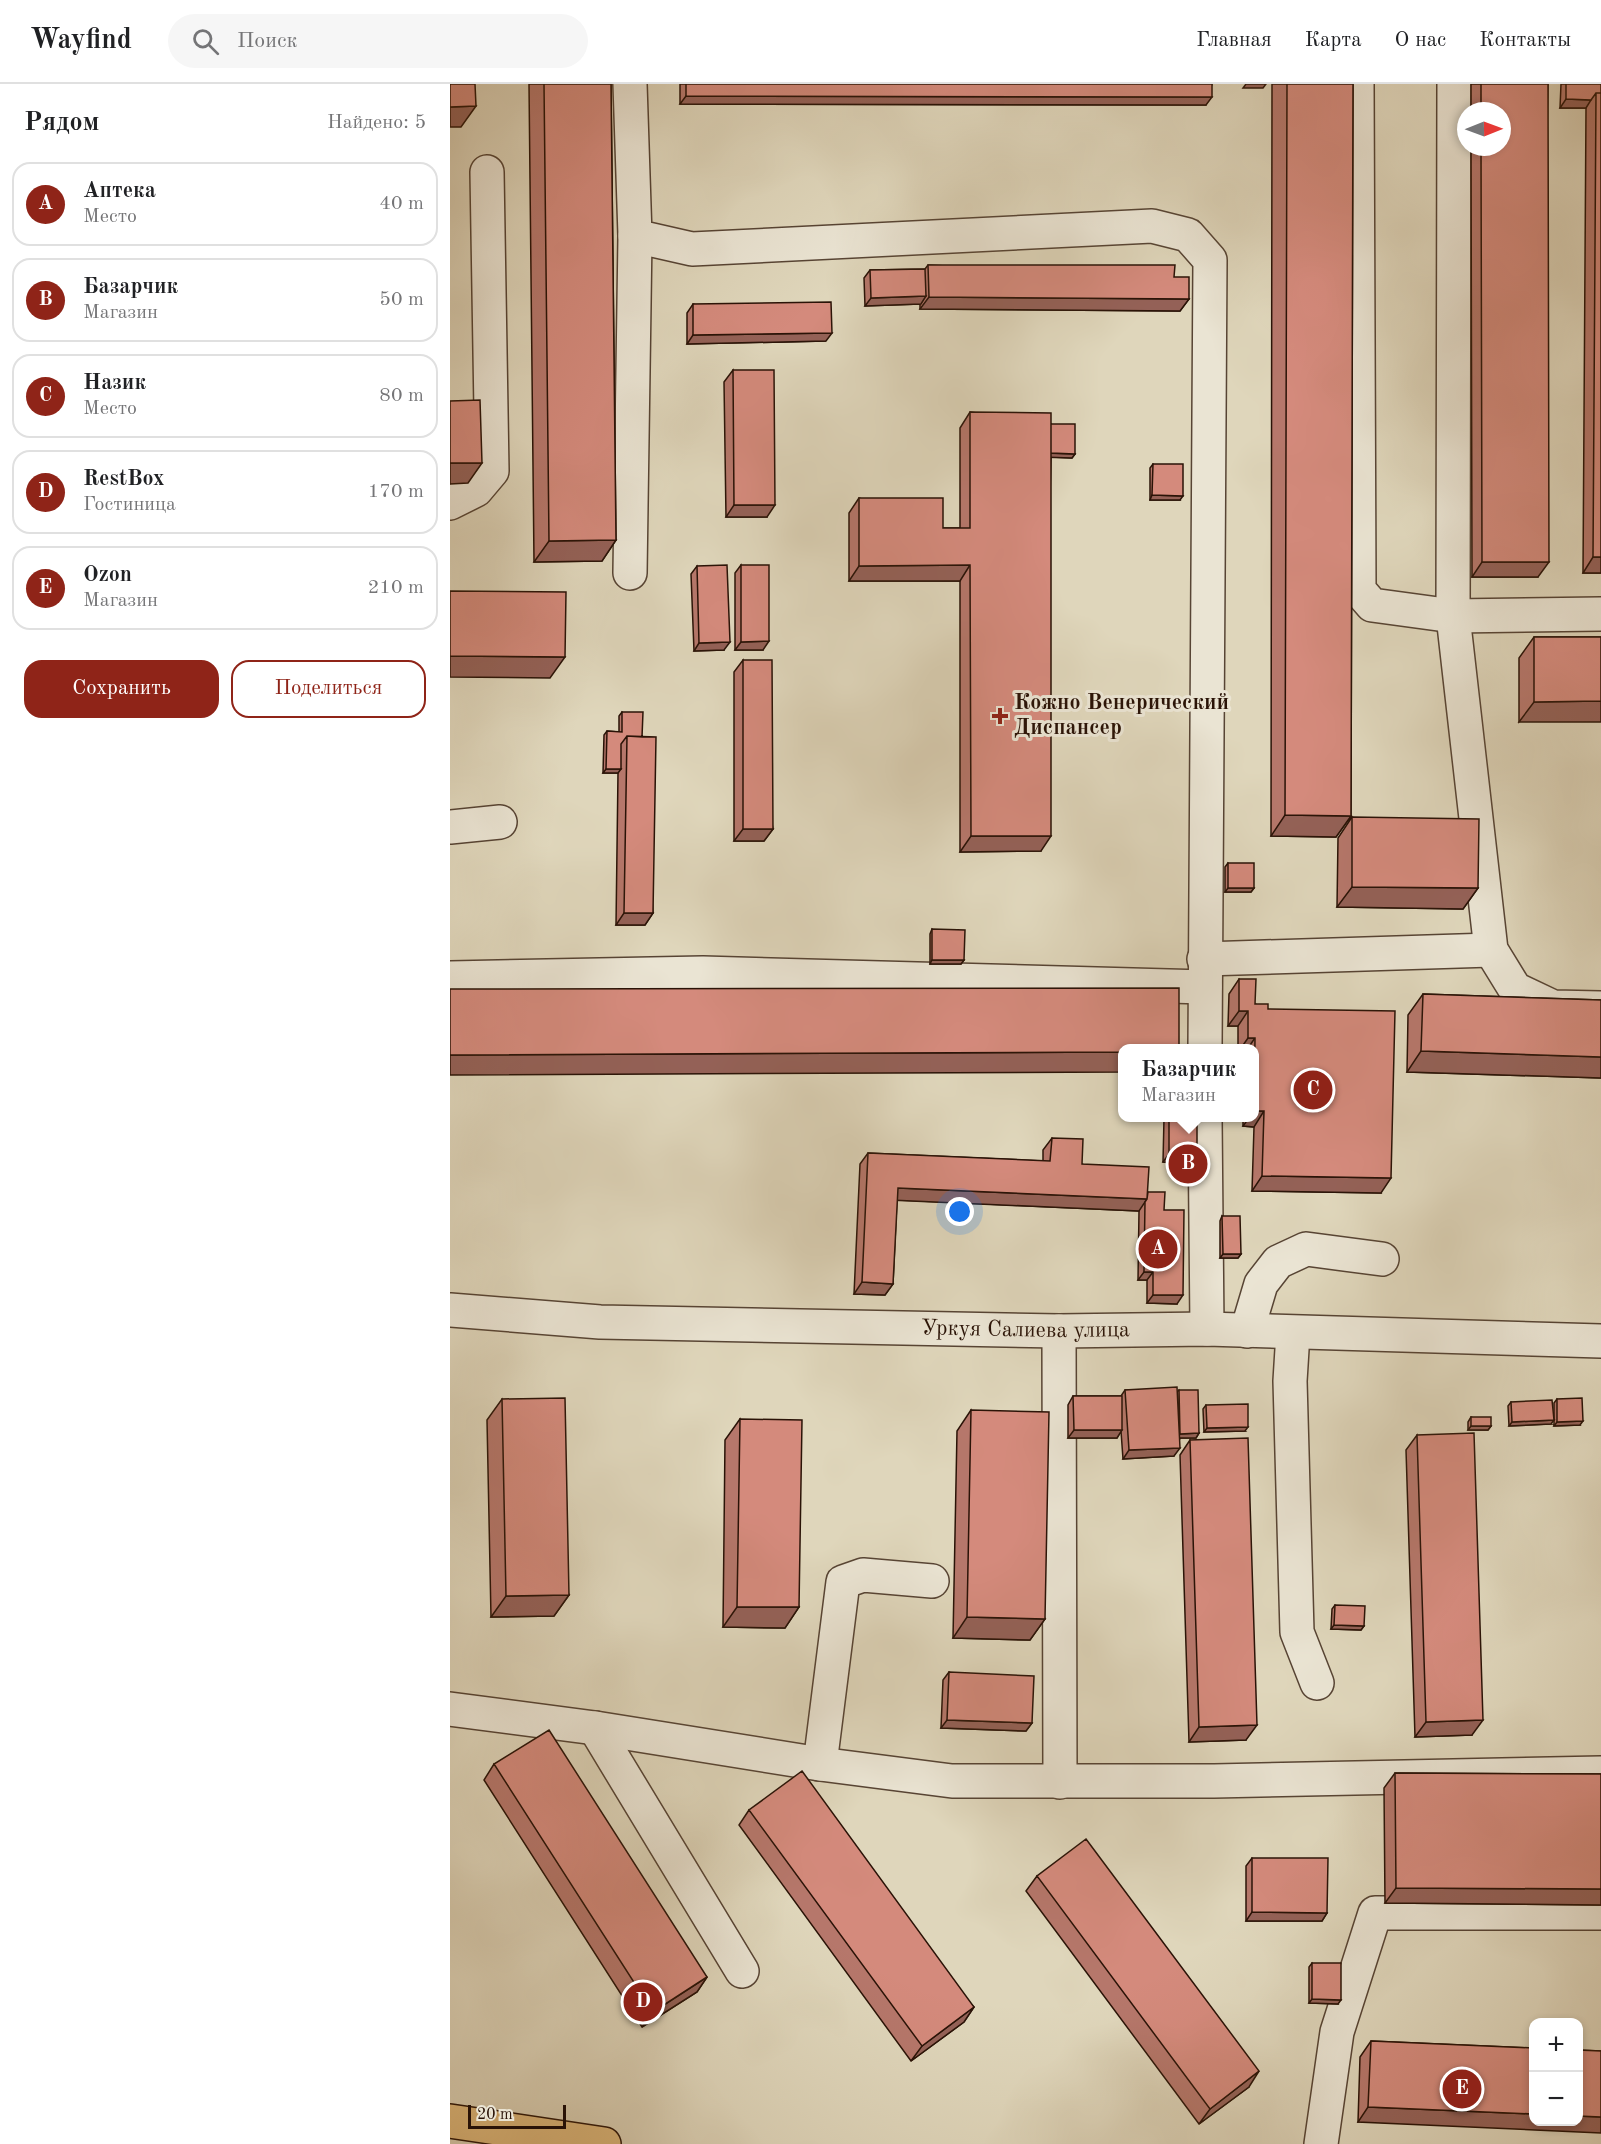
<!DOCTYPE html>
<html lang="ru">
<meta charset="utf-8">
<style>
:root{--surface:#fff;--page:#f6f6f6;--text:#202124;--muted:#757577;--line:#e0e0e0;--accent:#8f2418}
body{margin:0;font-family:"Old Standard TT",serif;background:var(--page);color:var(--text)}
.controls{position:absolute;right:18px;bottom:18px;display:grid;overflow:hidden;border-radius:12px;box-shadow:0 3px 9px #0003}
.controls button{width:54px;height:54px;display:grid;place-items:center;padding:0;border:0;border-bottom:2px solid var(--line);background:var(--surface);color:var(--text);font:30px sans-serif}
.compass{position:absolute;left:1007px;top:18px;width:54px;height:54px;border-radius:50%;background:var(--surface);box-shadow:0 3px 9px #0003;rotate:89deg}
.scale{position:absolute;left:18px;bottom:15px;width:98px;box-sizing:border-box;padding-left:6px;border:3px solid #2a1307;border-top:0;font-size:16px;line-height:21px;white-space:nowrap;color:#2a1307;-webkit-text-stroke:4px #eae4d3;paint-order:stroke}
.you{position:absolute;left:510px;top:1128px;width:21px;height:21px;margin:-15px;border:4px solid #fff;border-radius:50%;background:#1a73e8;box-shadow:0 0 0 9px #1a73e833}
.badge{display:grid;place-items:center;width:39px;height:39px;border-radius:50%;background:var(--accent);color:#fff;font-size:20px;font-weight:700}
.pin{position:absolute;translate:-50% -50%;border:3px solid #fff;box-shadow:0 2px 6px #0006}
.popup{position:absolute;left:668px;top:960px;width:141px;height:78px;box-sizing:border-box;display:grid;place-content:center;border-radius:12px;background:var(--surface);filter:drop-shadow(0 2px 4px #0005);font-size:20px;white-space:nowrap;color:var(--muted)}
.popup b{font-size:22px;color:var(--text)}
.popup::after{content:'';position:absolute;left:50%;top:100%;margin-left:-12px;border:12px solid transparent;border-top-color:var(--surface)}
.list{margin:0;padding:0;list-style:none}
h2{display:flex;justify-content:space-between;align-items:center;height:78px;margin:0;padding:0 24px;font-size:26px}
h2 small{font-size:20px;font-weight:400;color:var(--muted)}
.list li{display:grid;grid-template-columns:39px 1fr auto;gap:18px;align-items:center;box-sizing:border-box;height:84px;margin:0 12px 12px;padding:0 12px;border:2px solid var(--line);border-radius:18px}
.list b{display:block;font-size:22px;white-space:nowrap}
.list p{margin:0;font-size:20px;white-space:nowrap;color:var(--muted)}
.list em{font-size:20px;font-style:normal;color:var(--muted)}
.actions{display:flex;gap:12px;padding:18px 24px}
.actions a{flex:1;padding:14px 0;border:2px solid var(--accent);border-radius:18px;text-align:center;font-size:21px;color:var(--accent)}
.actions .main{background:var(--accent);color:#fff}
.icon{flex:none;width:33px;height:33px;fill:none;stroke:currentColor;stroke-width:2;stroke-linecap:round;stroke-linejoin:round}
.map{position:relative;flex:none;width:1151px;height:2060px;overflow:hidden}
header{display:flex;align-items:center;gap:36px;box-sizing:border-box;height:84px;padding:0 30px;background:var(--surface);border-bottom:2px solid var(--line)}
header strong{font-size:28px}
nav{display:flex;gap:33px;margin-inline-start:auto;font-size:21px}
.search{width:420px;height:54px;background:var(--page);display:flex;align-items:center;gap:15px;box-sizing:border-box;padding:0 21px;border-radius:33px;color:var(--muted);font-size:22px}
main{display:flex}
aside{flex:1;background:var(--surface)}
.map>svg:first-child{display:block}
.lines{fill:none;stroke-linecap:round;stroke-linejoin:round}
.minor-casing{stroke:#574434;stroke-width:36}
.major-casing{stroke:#2a1307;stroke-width:36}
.minor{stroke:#eae4d3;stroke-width:33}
.major{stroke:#e0bb7e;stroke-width:33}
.wall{fill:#b6776b;stroke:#2a1307;stroke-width:1.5}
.shaded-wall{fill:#946157;stroke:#2a1307;stroke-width:1.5}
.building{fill:#d48a7c;stroke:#2a1307;stroke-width:1.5}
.poi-dot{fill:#8f2418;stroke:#eae4d3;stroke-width:2}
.labels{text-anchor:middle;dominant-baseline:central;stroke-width:6;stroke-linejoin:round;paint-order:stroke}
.poi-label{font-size:22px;font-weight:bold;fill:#2a1307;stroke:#eae4d3;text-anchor:start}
.street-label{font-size:22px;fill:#2a1307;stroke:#eae4d3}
</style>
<header>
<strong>Wayfind</strong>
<div class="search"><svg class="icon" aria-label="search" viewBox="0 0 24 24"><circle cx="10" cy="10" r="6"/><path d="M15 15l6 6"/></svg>Поиск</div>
<nav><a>Главная</a><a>Карта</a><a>О нас</a><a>Контакты</a></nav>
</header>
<main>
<aside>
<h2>Рядом<small>Найдено: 5</small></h2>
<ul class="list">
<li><span class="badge">A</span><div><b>Аптека</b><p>Место</p></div><em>40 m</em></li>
<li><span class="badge">B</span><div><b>Базарчик</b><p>Магазин</p></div><em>50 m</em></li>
<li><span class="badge">C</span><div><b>Назик</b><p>Место</p></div><em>80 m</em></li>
<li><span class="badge">D</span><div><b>RestBox</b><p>Гостиница</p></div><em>170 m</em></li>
<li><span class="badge">E</span><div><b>Ozon</b><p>Магазин</p></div><em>210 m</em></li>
</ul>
<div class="actions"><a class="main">Сохранить</a><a>Поделиться</a></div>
</aside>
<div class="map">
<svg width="1151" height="2060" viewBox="0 0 1151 2060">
<rect width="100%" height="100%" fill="#dfd6bb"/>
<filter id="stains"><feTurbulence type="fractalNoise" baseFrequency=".00333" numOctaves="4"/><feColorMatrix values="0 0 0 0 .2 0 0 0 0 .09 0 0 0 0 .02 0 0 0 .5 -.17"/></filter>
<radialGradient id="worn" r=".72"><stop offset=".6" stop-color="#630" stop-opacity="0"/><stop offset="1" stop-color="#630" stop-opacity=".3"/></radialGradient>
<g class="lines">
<defs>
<g id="minor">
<path d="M180,0L185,152L242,165L702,142L738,151L760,176L755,964"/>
<path d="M907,0L909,506L922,521L1003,532L1151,530"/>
<path d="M1004,0L1003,532L1041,866L1065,905L1103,923L1151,924"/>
<path d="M0,419L26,406L42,387L37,88"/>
<path d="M180,489L185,152"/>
<path d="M0,743L50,738"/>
<path d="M754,875L1041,866"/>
<path d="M0,894L253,889L755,903"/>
<path d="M755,1034L757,1245"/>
<path id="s1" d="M0,1226L150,1238L609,1247L757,1245L1151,1257"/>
<path d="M609,1247L610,1698"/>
<path d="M797,1247L811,1200L828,1178L856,1165L932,1175"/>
<path d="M843,1249L840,1297L847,1548L867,1599"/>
<path d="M0,1625L145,1644L370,1680L502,1697H764L1151,1689"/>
<path d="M145,1644L292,1887"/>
<path d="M370,1680L393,1498L413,1491L482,1497"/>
<path d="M871,2060L887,1948L925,1829H1151"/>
</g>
<path id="major" d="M0,2037L154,2060"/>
</defs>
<use href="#minor" class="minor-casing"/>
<use href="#major" class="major-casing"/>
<use href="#minor" class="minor"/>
<use href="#major" class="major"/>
</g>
<path class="wall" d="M79,0H161L166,456L152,477L84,478Z
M230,0H762L756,21L230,20Z
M822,0H903L901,732L886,753L821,752Z
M1021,0H1098L1088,493H1022L1021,63H1052V27H1021Z
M1111,0H1151V489H1133L1136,24H1110Z
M478,181L724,193L739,215L730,227L470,225V220L415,222L414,194L420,186L475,185Z
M243,220L376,257L237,260V229Z
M283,286L317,433H276L274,298Z
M520,328L601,340L625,370L622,374L601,373L591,767L510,768V497H399V429L409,414L493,444H510V344Z
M703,380L730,416H700V384Z
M291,481L313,566H285V489Z
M247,482L274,566L244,567L241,490Z
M1084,553H1151L1069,638V574Z
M293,576L323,745L314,757H284V588Z
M172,628L192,653L203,829L195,841H166L168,689H153L154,651L157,647L169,648V632Z
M902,733L1028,804L1013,825L887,823L888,754Z
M778,779L804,804L801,808H775V783Z
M482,845L514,876L511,880H480V850Z
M789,895L805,920L818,925L931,1109L802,1107L804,1043L793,1042V1034H804V964H788V942H778L779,910Z
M973,910L1151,916V994L957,988L958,931Z
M714,1034H747L741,1081L713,1078Z
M602,1054L632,1080L698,1108L714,1126L727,1220L697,1219V1196H688L689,1127L447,1116L443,1200L435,1211L404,1210L410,1080L418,1069L593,1077V1066Z
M772,1132L791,1170L788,1174H770V1137Z
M675,1306L727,1308L729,1306L749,1349L746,1354H730L724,1372L673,1375L671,1347L667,1354H618V1321L623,1312H671Z
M52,1315L119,1511L104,1532L41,1533L37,1336Z
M1107,1315L1130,1341L1104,1342V1319Z
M1061,1318L1101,1340L1059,1342L1058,1322Z
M756,1321L795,1347L754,1348L753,1325Z
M521,1326L595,1535L580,1556L503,1554L507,1347Z
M1021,1333L1041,1342L1038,1346H1018V1338Z
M290,1335L349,1523L335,1544L273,1543L275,1356Z
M967,1351L1022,1651L965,1653L956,1366Z
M740,1356L796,1656L739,1658L730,1371Z
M885,1521L914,1542L911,1546L881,1545L882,1525Z
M499,1588L582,1639L576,1647L491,1644L493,1596Z
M44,1680L257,1893L247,1908L192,1943L34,1696Z
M945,1689L1151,1690V1821L935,1819L934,1704Z
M299,1726L524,1923L514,1938L461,1977L289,1741Z
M802,1774L877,1829L872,1837H796V1782Z
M587,1792L799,2003L749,2040L576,1807Z
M862,1879L888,1920L859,1919V1883Z
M921,1957L1151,1967L908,2038L910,1973Z"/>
<path class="shaded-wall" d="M796,0H816L813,4H793Z
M236,12L762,13L756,21L230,20Z
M1116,15L1141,16L1136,24H1110Z
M26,22L11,43H0V23Z
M476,212L471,220L415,222L421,214Z
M479,213L739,215L730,227L470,225Z
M382,249L376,257L237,260L243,251Z
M593,369L625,370L622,374L590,373Z
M0,379H32L18,399L0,400Z
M702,411L733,412L730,416H700Z
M284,421H325L317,433H276Z
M166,456L152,477L84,478L99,457Z
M1143,473H1151V489H1133Z
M1032,478H1099L1088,493H1022Z
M520,481L510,497H399L409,482Z
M319,557L313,566H285L291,558Z
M280,558L274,566L244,567L249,559Z
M0,572L115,573L100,594L0,593Z
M1151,617V638H1069L1084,618Z
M156,685H171L168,689H153Z
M835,731L901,732L886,753L821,752Z
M293,745H323L314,757H284Z
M521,752H601L591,767L510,768Z
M902,803L1028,804L1013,825L887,823Z
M778,804H804L801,808H775Z
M174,829H203L195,841H166Z
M482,876H514L511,880H480Z
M789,927H798L788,942H778Z
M798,954H805L798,964H791Z
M971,967L1151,973V994L957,988Z
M672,968V988L0,991V971Z
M804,1027H814L804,1043L793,1042L799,1034H804Z
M719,1070L747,1073L741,1081L713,1078Z
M812,1092L941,1094L931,1109L802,1107Z
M448,1104L697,1115L689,1127L440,1116Z
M773,1170H791L788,1174H770Z
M694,1188H703L697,1196H688Z
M412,1198L443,1200L435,1211L404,1210Z
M703,1211H733L727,1220L697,1219Z
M1104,1336L1101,1340L1059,1342L1062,1338Z
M1133,1337L1130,1341L1104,1342L1107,1338Z
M1021,1342H1041L1038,1346H1018Z
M798,1343L795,1347L754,1348L757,1344Z
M624,1346H672L667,1354H618Z
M749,1349L746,1354H727L730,1350Z
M730,1364L724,1372L673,1375L679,1366Z
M119,1511L104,1532L41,1533L56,1512Z
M287,1523H349L335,1544L273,1543Z
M517,1533L595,1535L580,1556L503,1554Z
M884,1541L914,1542L911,1546L881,1545Z
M497,1636L582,1639L576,1647L491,1644Z
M1033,1636L1022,1651L965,1653L976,1638Z
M807,1641L796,1656L739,1658L749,1643Z
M946,1804L1151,1805V1821L935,1819Z
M802,1828L877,1829L872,1837H796Z
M257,1893L247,1908L192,1943L203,1928Z
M862,1915L891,1916L888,1920L859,1919Z
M524,1923L514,1938L461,1977L472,1962Z
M809,1987L799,2003L749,2040L760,2025Z
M918,2023L1083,2030V2037H1128V2032L1151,2033V2049L908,2038Z"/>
<path class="building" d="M0,0H25L26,22L0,23Z
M94,0H161L166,456L99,457Z
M236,0H762V13L236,12Z
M837,0H903L901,732L835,731Z
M1031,0H1098L1099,478H1032L1031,63H1052V27H1031Z
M1116,0H1151V9H1146L1141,16L1116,15Z
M1146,9H1151V473H1143Z
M478,181H725L724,193H739V215L479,213Z
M475,185L476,212L421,214L420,186Z
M381,218L382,249L243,251V220Z
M283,286H324L325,421H284Z
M30,316L32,379H0V317Z
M520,328L601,329V752H521L520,481L409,482V414H493V444H520Z
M601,340H625V370L601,369Z
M703,380H733V412L702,411Z
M277,481L280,558L249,559L247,482Z
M291,481H319V557L291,558Z
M0,507L116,508L115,573L0,572Z
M1084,553H1151V617L1084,618Z
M293,576H322L323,745H293Z
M172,628H193L192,653L177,652L171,660V685H156L157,647L172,648Z
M177,652L206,653L203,829H174Z
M902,733L1029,735L1028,804L902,803Z
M778,779H804V804H778Z
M482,845L515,846L514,876H482Z
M789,895H806L805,920H818V925L945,927L941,1094L812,1092L814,1027H804L805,954H798V927H789Z
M729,904V964H672V968L0,971V905Z
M973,910L1151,916V973L971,967Z
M719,1034H747V1073L719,1070Z
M602,1054L633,1055L632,1080L699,1083L697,1115L448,1104L443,1200L412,1198L418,1069L600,1077Z
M698,1108H715L714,1126H734L733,1211H703V1188H694L695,1118L697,1115Z
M772,1132H790L791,1170H773Z
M727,1303L730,1364L679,1366L675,1306Z
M729,1306H748L749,1349L730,1350Z
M623,1312H672V1346H624Z
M115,1314L119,1511L56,1512L52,1315Z
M1132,1314L1133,1337L1107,1338V1315Z
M1102,1316L1104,1336L1062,1338L1061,1318Z
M798,1320V1343L757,1344L756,1321Z
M521,1326L599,1328L595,1535L517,1533Z
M1021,1333H1041V1342H1021Z
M290,1335L352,1336L349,1523H287Z
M1024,1349L1033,1636L976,1638L967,1351Z
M798,1354L807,1641L749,1643L740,1356Z
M885,1521L915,1522L914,1542L884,1541Z
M499,1588L584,1592L582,1639L497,1636Z
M99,1646L257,1893L203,1928L44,1680Z
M352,1687L524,1923L472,1962L299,1726Z
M945,1689L1151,1690V1805L946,1804Z
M636,1755L809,1987L760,2025L587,1792Z
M802,1774H878L877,1829L802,1828Z
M862,1879H891V1916L862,1915Z
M921,1957L1083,1964V2030L918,2023Z
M1128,1966L1151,1967V2033L1128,2032Z"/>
<path class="poi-dot" d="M547 623h6v6h6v6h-6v6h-6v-6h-6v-6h6z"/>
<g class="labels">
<g class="poi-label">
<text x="564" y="619">Кожно Венерический<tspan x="564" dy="25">Диспансер</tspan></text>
</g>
<g class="street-label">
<text stroke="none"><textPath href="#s1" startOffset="576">Уркуя Салиева улица</textPath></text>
</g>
</g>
<rect width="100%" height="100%" filter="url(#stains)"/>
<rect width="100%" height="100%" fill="url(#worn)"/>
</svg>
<div class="controls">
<button>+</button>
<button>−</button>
</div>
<svg class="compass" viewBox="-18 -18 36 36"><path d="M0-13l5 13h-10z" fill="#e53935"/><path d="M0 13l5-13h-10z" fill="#757577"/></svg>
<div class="scale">20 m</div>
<div class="you"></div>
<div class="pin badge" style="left:708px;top:1165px">A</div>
<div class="pin badge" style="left:738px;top:1080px">B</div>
<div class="popup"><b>Базарчик</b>Магазин</div>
<div class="pin badge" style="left:863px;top:1006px">C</div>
<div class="pin badge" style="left:193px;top:1918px">D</div>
<div class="pin badge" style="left:1012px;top:2005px">E</div>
</div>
</main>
